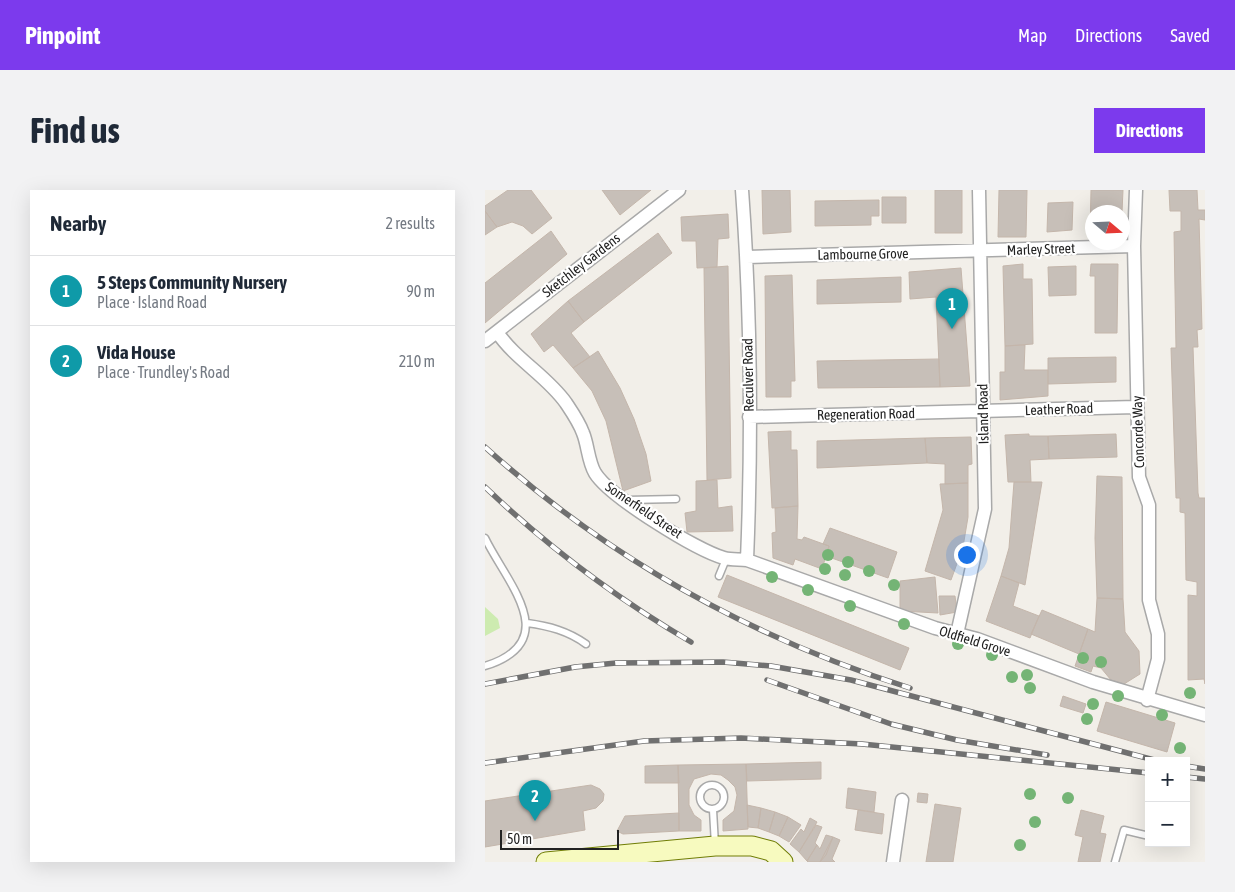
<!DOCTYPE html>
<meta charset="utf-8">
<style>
:root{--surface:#fff;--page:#f2f2f3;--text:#1f2937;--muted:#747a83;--line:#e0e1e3;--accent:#7c3aed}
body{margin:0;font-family:"Asap Condensed",sans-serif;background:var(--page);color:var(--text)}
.controls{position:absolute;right:15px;bottom:15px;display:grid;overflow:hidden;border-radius:0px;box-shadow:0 5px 20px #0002}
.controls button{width:45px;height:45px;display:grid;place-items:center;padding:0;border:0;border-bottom:1px solid var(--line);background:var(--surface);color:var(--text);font:25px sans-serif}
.compass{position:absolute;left:600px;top:15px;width:45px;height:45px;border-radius:50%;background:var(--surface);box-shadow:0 5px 20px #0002;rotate:109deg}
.scale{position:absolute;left:15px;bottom:12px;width:119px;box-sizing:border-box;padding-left:5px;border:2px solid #222;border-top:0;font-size:14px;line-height:18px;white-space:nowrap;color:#222;-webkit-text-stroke:4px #fff;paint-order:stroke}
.you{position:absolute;left:481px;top:364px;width:18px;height:18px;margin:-12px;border:4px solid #fff;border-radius:50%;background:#1a73e8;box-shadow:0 0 0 8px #1a73e833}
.badge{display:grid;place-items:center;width:32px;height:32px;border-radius:50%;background:var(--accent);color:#fff;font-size:16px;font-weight:700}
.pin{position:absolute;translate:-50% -41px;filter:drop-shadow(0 1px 2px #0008)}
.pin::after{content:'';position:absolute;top:26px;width:18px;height:15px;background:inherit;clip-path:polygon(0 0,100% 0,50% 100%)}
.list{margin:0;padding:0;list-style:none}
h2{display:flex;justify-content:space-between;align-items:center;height:65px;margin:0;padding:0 20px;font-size:21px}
h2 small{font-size:16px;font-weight:400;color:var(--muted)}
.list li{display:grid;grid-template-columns:32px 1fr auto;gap:15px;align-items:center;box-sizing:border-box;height:70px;padding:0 20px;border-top:1px solid var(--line)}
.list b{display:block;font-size:19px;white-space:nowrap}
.list p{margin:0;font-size:16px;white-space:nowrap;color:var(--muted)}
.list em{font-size:16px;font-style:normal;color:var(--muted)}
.map{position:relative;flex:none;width:720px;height:672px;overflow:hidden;border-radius:0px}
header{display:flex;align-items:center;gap:30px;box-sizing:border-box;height:70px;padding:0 25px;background:var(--accent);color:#fff}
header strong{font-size:24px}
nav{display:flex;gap:28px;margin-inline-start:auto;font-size:18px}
.intro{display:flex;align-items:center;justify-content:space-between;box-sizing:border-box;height:120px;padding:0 30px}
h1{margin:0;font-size:35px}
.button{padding:12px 22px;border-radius:0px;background:var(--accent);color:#fff;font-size:18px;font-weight:700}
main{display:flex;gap:30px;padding:0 30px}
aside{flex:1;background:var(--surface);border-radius:0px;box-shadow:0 5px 20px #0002}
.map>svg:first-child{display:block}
.grass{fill:#cdebb0}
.building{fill:#c7bfb8;stroke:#c4b6ab}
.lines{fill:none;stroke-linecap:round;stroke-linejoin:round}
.service-casing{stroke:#a9a9a9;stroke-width:9}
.minor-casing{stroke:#a9a9a9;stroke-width:15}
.secondary-casing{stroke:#707d05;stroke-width:21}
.service{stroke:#fff;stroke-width:6}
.minor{stroke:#fff;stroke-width:12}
.secondary{stroke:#f7fabf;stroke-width:19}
.rail-casing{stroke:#707070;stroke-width:5.5}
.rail{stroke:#fff;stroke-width:4;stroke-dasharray:11;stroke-linecap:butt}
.tree{fill:#74b475}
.labels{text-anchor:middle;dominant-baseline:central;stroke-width:4.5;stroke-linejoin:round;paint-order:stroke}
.street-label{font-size:14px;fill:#222;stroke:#fff}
</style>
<header>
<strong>Pinpoint</strong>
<nav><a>Map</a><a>Directions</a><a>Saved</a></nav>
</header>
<div class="intro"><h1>Find us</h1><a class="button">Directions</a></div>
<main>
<aside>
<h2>Nearby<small>2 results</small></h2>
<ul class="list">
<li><span class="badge" style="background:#0f9aa8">1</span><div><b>5 Steps Community Nursery</b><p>Place · Island Road</p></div><em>90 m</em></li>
<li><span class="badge" style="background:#0f9aa8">2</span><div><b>Vida House</b><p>Place · Trundley's Road</p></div><em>210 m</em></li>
</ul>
</aside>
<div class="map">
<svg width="720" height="672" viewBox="0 0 720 672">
<rect width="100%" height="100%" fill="#f2efe9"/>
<path class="grass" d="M0,417L13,429L15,438L0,446Z"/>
<path class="building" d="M23,0H46L67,28L47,44L38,36L27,32L12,37L0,21V16Z
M117,0H166L135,25Z
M277,0H305L306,42L278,44Z
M450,0H477V43H450Z
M514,0H542L541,47H513Z
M606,0H638L637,22H608V45H605Z
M684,0H712L713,20H720V30L714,29L717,139L712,140L713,157H708L713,303L714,308H720V494L719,489L703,490V405L712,406V392L701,390L700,323L695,322V308H691L686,158H691L689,42L696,41V21H685Z
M397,7H421V33H397Z
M394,10V26H386V35L330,36V11Z
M588,12L587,40L562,42L563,13Z
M0,21L12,37L0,45Z
M243,24L244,48L233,49L232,77L212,78L211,51H197L196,27Z
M66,41L82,64L0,133V93Z
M173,43L187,63L99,132L83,111Z
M538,74V89H547L548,154L520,156L518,76Z
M606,74H633L632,143H610V86H605Z
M243,76L246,288L222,290L219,78Z
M591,76V105L564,106L563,77Z
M476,78L485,196L455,197L451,107L425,109L424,82Z
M307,85L310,191H306V207H281L280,86Z
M416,87V112L332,114V90Z
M83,111L99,132L86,143L105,167L88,178L68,155L59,162L46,144Z
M540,155L539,180H563V206L515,210V182H520V156Z
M113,161L135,198L149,229L161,264L166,291L138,301L121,231L107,201L88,178Z
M631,167V192L563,194V168Z
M454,169L455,197L333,198L332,171Z
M306,241V260H312L313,316L287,318L283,242Z
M544,244V246H563L564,269L545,270L546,292H523L520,245Z
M631,244L632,267L564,269L563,246Z
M486,247L487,274L483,275V293L460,294V274L442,273L440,248Z
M440,248L442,273L332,278V251Z
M612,286L637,287L638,409L612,408L610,348Z
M232,290L233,318L247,316L248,341L202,342L200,323L211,321V291Z
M529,292H557L540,395L516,386L524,358Z
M483,293V327L478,357L466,390L440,381L458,320L455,294Z
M313,316L312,349L317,350L319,347L344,356L337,379L310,369L308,375L288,368L287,343L291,342L290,318Z
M345,338L412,362L403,388L341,366L344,356L338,354Z
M242,385L424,458L415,480L233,407Z
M516,386L534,393L528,416L554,426L545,448L501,431Z
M450,387L453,423L415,421V391Z
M454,406H470L472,422L455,425Z
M612,408L638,409L640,442L654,461L655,484L639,494L626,490L616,478L608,476L606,482L590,476L603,439L610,442Z
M557,420L603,439L594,464L546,444Z
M578,506L601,514L598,523L575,516Z
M621,512L690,533L682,562L612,541Z
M336,572V589L262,591L261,574Z
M261,574L263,639L238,641V630L249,621L252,605L250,597L243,590L236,585L226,584L209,589L204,599V615L209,625L216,630V641H194L193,575Z
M193,575L194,593H160V576Z
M106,595L115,599L119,604L118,611L111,618L98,621L100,640L0,657V611Z
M363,598L391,602L389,622L361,618Z
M433,603L443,604L442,613L432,612Z
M450,614L476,618L468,672H441Z
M262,615L276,618L273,638L263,637Z
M276,618L290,622L284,642L273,638Z
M373,620L399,624L397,644L370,640Z
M596,620L619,626L615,643L621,644L615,672H593L598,647L590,645Z
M290,622L303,627L294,646L284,642Z
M194,623V641L138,644L132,641L140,626Z
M303,627L316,635L304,652L294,646Z
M325,628L332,632L314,662L305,654L316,639L319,642Z
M331,635L337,637L330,653L332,655L322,671L314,662Z
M341,645L348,647L341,665L335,672H323L322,671L332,655L335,659Z
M348,647L355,650L347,669L350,672H335Z"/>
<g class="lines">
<defs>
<path id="service" d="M142,310L191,309
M0,348C21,392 80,451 0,476
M234,386L241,369
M42,433C64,436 83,441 101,454
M215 607a12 12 0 1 1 24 0a12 12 0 1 1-24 0Z
M228,620L230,655
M630,672L639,640L664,646"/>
<path id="minor" d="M257,0C266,123 267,247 262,370
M651,0L649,56L654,287L664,315V410L673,444V469L662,510
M262,67L649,56
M12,142C31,170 62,186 81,213C87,222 94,232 98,243C103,255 103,271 110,283C125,307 211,360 239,368C246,370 255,369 262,370L450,438L492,449L608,492L720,525
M0,151L194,0
M264,227L651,217
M472,444L500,319L494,0
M408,672L417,610"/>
<path id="secondary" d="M61,672L230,656H267L286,661L298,672"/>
</defs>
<use href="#service" class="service-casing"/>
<use href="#minor" class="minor-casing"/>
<use href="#secondary" class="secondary-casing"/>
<use href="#service" class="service"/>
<use href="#minor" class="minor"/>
<use href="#secondary" class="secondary"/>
<defs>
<path id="rail" d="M0,257C123,368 267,448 425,498
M0,297C63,357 131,408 206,452
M282,490L406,534L472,550L562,565
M0,494L90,477L131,473L238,472L286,476L366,490L673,571
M0,573L159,551L256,548L377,554L664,583
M701,576L720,579
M701,587L720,589"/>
</defs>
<use href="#rail" class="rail-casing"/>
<use href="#rail" class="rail"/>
</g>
<g class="tree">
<circle cx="343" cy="365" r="6"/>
<circle cx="363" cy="372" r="6"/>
<circle cx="340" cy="379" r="6"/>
<circle cx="384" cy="381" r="6"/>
<circle cx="360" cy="385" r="6"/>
<circle cx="287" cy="387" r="6"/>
<circle cx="409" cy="395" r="6"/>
<circle cx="323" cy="400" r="6"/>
<circle cx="365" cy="416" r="6"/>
<circle cx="419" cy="434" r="6"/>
<circle cx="473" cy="454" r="6"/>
<circle cx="507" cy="465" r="6"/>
<circle cx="598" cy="468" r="6"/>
<circle cx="616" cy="472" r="6"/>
<circle cx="542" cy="485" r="6"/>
<circle cx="527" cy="487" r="6"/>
<circle cx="545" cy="498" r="6"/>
<circle cx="705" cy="503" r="6"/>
<circle cx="633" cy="506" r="6"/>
<circle cx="608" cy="514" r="6"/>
<circle cx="677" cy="525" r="6"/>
<circle cx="602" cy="529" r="6"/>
<circle cx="695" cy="558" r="6"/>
<circle cx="545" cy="604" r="6"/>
<circle cx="583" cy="608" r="6"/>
<circle cx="550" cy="632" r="6"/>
<circle cx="535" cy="655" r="6"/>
</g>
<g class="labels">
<g class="street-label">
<text transform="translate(556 59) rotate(-2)">Marley Street</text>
<text transform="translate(378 64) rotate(-1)">Lambourne Grove</text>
<text transform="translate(96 75) rotate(-38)">Sketchley Gardens</text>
<text transform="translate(263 185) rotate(-91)">Reculver Road</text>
<text transform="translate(574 219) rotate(-2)">Leather Road</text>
<text transform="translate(381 224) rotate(-1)">Regeneration Road</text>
<text transform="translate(498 224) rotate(-91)">Island Road</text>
<text transform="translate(653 242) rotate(-92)">Concorde Way</text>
<text transform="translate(159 320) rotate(34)">Somerfield Street</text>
<text transform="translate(490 451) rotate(17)">Oldfield Grove</text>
</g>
</g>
</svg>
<div class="controls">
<button>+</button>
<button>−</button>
</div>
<svg class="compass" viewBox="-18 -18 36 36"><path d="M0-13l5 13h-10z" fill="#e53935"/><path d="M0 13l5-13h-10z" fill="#747a83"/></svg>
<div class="scale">50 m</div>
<div class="you"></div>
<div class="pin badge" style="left:467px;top:139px;background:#0f9aa8">1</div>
<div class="pin badge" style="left:50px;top:631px;background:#0f9aa8">2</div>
</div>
</main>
